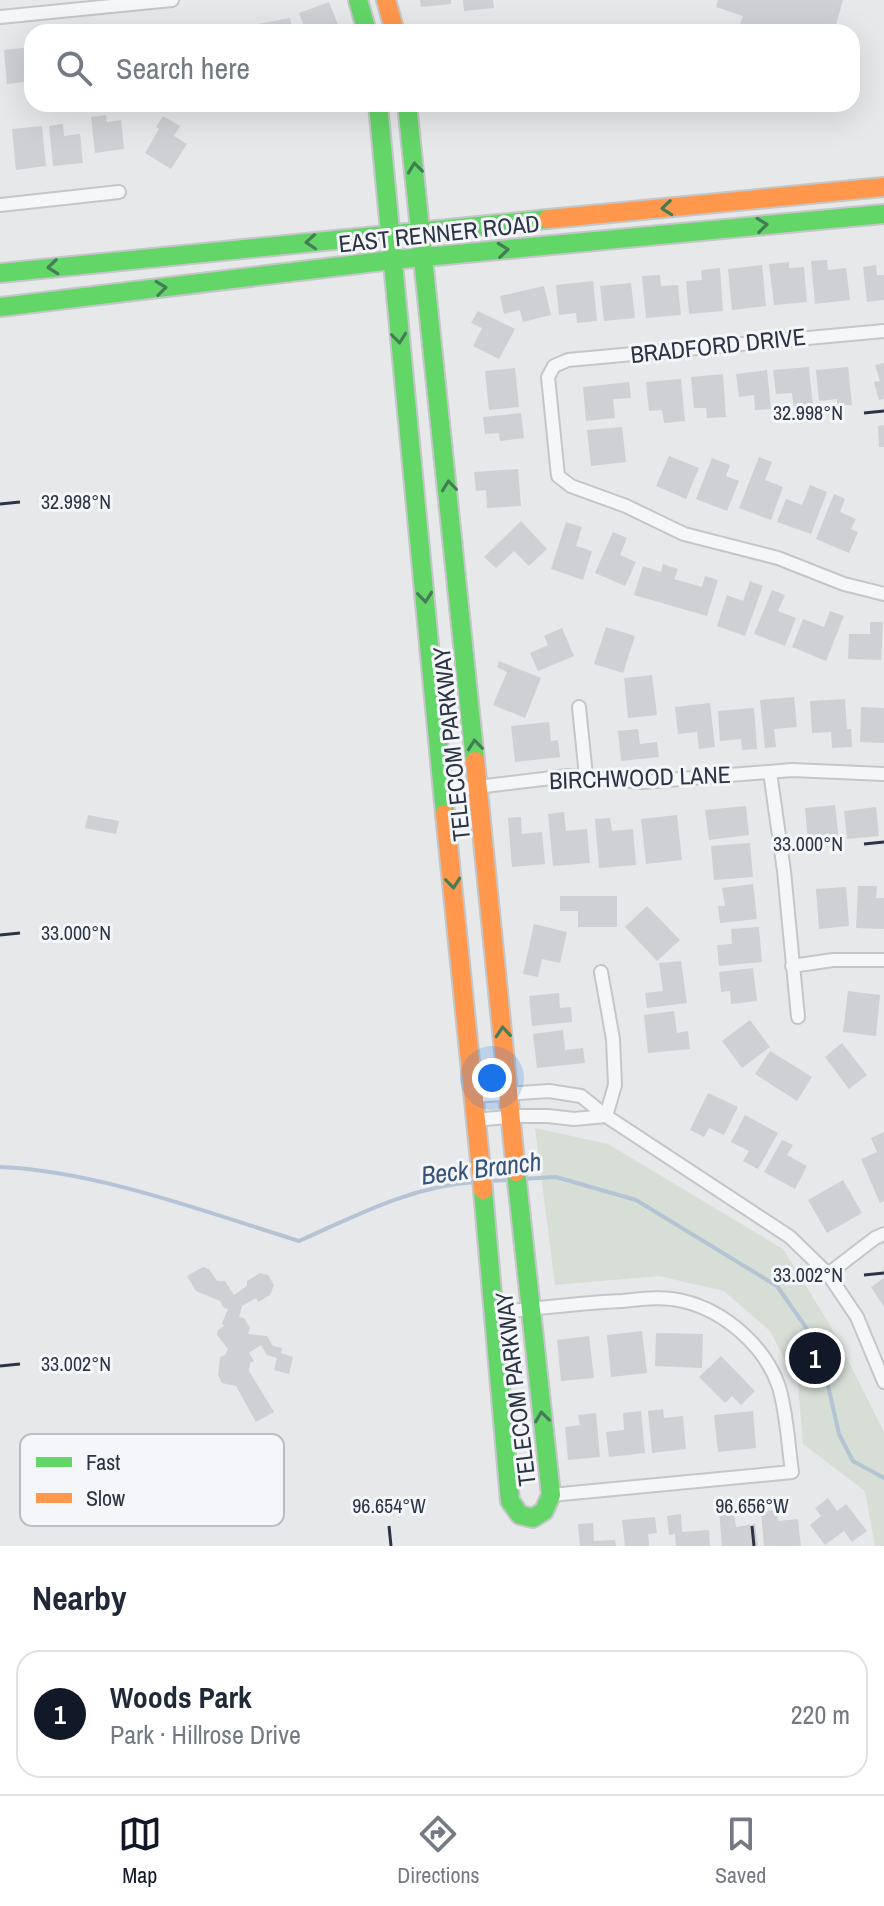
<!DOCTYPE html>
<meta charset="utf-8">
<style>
:root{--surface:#fff;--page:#f2f2f3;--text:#1f2937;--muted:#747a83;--line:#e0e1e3;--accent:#111827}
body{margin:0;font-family:"Archivo Narrow",sans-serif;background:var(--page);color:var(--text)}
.you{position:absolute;left:492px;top:1078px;width:28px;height:28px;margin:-20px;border:6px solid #fff;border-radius:50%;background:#1a73e8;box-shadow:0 0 0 12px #1a73e833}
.badge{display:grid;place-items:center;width:52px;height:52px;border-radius:50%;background:var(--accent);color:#fff;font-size:26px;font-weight:700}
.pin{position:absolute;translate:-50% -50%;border:4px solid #fff;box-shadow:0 2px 8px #0006}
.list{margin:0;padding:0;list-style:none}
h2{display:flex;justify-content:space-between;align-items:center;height:104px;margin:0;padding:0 32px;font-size:34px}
h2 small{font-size:26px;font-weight:400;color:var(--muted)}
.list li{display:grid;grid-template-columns:52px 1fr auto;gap:24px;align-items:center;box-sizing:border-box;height:128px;margin:0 16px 16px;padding:0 16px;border:2px solid var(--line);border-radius:24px}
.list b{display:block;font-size:30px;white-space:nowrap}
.list p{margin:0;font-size:26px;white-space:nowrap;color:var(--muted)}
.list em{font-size:26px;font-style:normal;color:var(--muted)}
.icon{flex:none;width:44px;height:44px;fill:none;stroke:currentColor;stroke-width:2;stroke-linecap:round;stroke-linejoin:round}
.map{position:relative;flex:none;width:884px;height:1546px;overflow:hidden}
.search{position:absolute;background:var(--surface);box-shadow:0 8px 32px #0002;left:24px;right:24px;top:24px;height:88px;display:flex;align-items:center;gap:20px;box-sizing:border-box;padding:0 28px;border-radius:24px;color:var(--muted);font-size:30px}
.sheet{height:248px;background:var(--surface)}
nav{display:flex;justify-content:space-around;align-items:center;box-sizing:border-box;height:112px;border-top:2px solid var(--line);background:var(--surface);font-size:22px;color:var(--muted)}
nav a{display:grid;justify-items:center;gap:4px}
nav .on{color:var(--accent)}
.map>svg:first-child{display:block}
.green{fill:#d6ded6}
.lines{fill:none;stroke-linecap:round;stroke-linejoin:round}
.stream{stroke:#b4c4d5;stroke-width:4}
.building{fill:#ced0d3}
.street-casing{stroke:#c4c6c8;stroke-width:16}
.fast-casing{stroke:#c4c6c8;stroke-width:22}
.slow-casing{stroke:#c4c6c8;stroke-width:22}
.street{stroke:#f5f6f7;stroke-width:12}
.fast{stroke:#63d668;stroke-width:18}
.slow{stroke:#ff974d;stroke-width:18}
.oneway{stroke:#447d55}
.ticks{fill:none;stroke:#2b3445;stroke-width:3}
.labels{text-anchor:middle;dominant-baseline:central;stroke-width:6;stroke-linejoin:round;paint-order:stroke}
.street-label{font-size:24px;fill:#2b3445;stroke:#f4f6f9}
.water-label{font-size:26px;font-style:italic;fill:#34527a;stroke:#f4f6f9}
.key{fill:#f4f6f9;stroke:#b8bcc3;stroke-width:2}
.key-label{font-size:22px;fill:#2b3445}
.ticks-label{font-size:20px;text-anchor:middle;fill:#2b3445;stroke:#f4f6f9;stroke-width:6;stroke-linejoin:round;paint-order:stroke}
</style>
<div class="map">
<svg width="884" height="1546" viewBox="0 0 884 1546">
<rect width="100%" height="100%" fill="#e6e8ea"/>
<path class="green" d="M535,1128L608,1144L783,1249L830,1325L884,1432V1546H875L865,1491L803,1444L798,1385L770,1331L724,1291L659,1276L555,1285Z"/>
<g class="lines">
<path class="stream" d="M0,1167C97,1171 206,1212 299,1241C357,1215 412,1186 475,1182
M520,1179L556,1177L636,1200L777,1286L819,1346L839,1434L853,1461L884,1478
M488,1181L511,1180"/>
</g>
<path class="building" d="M420,0H451V4L421,7Z
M463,0H493L494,8L464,11Z
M718,0H843L834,32H737L743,16L716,7Z
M329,2L341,32H306L299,13Z
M290,18L293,32H259L258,24Z
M248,26L249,32H214V30Z
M32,47V81L7,84L4,50Z
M106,115L107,122L121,120L124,149L95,153L91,117Z
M163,116L180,126L174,136L187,144L171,169L145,153L159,129L156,127Z
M63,124L64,136L80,134L83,163L53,166L49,126Z
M42,126L46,166L16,170L12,129Z
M827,260L828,270L846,268L850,300L815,304L811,261Z
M789,262V268L804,267L807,302L774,305L769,264Z
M762,265L766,306L732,310L728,269Z
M876,265L877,275H884V300L867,302L863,267Z
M720,268L723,311L689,314L686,281L702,280L701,270Z
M660,275L661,286L678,285L681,315L646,318L642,276Z
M593,281L597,321L577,323L576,313L559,315L556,285Z
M631,283L635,318L604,321L600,286Z
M544,286L551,315L523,322L520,310L504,314L500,296Z
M478,311L515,329L499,359L473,346L482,328L471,323Z
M884,363V399L879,400L874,382L880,381L875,365Z
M809,367L813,408L794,410L792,393L776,394L773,370Z
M848,367L852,405L837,406V399L819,401L816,370Z
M515,368L519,407L489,410L485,371Z
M767,370L771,409L755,410L754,395L739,397L736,374Z
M723,374L726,417L707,418L706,408H694L691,377Z
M681,379L685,421L664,423L662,410L649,411L646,382Z
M629,382L631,398L613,399L615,418L586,421L583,387Z
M521,413L524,438L500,441L499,433L485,434L483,417Z
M884,425V447H879L878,426Z
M622,427L626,462L591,466L587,430Z
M669,456L699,468L686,499L656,486Z
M759,457L772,462L765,480L783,487L771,520L739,508Z
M712,458L730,465L726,476L739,481L727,511L696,499Z
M518,469L521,506L487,508L486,490L476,491L474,472Z
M810,485L827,492L811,534L777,522L786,499L802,505Z
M834,494L845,499L840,512L856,519L851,529L858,532L849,553L816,539Z
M521,521L547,549L529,566L514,551L496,568L484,557Z
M566,522L582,527L576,546L592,551L583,580L551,569Z
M613,532L627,538L620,555L636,562L625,586L595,573Z
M663,564L678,569L674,579L702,587L705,576L718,580L707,616L634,595L643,566L661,572Z
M750,581L763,586L745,636L717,626L727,595L743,601Z
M772,590L785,595L778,611L796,618L785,646L754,634Z
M830,611L844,616L826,661L792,647L803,619L824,627Z
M870,622H883L881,660L848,659L849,634H870Z
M606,627L635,636L623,673L594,664Z
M562,628L574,656L538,671L530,653L548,645L544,636Z
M499,661L541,678L525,718L493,705L507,672L497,667Z
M652,675L657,715L628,718L624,678Z
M794,697L797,727L774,729L776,747L765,748L760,700Z
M845,699L847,729H851L852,747L832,748L831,732L812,733L810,701Z
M710,703L715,747L699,749L697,732L678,734L675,707Z
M861,707L884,708V743L860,742Z
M754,708L757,749L742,750L741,739L720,741L718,711Z
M549,722L551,741L558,740L560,757L515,762L511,726Z
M638,729L640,744L657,742L659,757L621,761L618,731Z
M835,805L839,839L808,842L805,808Z
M746,806L749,835L709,840L705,810Z
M876,807L879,836L847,839L844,811Z
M564,812L566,831L587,829L590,863L553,866L548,814Z
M88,815L119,821L116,834L85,828Z
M677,815L682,860L646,864L641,819Z
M521,817L522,834L542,832L545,864L512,867L508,818Z
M610,818L612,831L633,829L636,865L599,868L595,819Z
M750,843L753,877L714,880L711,846Z
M753,884L757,919L720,923L718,906H725L722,888Z
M858,886H877L876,898H884V929L856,928Z
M846,887L849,926L819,929L816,889Z
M560,896H617V927H578V911H560Z
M647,906L680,940L657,961L625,927Z
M534,924L567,932L560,963L542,959L538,977L523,974Z
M759,927L762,962L719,966L717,945L732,944L731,929Z
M681,961L687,1003L647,1008L645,993L663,991L659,963Z
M753,968L757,1001L731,1004L730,991L721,992L719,972Z
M848,991L880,995L876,1036L843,1032Z
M559,993L560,1008L571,1007L572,1022L532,1026L529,996Z
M674,1011L677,1033L688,1031L690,1049L648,1053L644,1015Z
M750,1020L770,1047L742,1068L722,1041Z
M563,1030L565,1050L583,1048L585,1063L537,1068L533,1034Z
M842,1043L867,1075L849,1089L825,1057Z
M770,1051L812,1077L797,1101L755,1074Z
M708,1093L738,1107L724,1135L709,1128L704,1137L690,1130Z
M745,1115L778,1133L758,1169L743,1161L749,1151L731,1142Z
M884,1132V1201L880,1203L861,1159L877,1152L871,1138Z
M782,1140L793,1145L787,1155L807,1166L795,1189L764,1172Z
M843,1180L862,1213L827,1233L808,1200Z
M203,1267L209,1269L217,1281H225L234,1295L247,1286V1281L260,1273L268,1275L274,1285L270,1295L258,1302L256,1298L242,1306L239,1317L244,1318L250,1328L248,1334L267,1336L273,1346L282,1348L281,1353L293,1357L289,1374L274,1370L277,1358L267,1355L261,1345L249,1353L254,1361L250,1363L249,1371L274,1412L256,1422L236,1386L222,1383L218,1375L220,1357L225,1355L228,1349L217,1335L218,1330L224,1326L222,1323L228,1309L224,1308L220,1301L196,1291L187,1276Z
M884,1278V1307L871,1287Z
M642,1331L647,1373L611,1377L607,1335Z
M656,1333L703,1334L702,1368L655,1366Z
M589,1336L594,1378L561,1381L557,1340Z
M721,1356L755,1391L741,1405L732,1396L725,1403L699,1377Z
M663,1409L664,1418L683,1416L686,1449L652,1453L648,1411Z
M641,1411L645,1453L609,1457L606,1432L624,1430L623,1413Z
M753,1411L756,1448L718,1452L714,1415Z
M596,1413L600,1457L568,1460L565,1427L580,1425L578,1415Z
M828,1498L837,1511L846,1504L867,1531L852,1542L844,1531L825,1545L810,1525L821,1516L815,1508Z
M733,1509L736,1527L755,1524L758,1546H722L719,1511Z
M777,1510L778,1521L798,1519L801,1546H764L761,1511Z
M681,1514L682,1532L709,1530L710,1546H676L675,1534L669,1535L667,1516Z
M655,1517L657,1533L648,1534L649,1546H625L622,1520Z
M593,1523L594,1541L615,1540L616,1546H580L578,1524Z"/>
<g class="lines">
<defs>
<path id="street" d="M0,17L172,0
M0,205L119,192
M884,331L568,360L554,366L548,377L558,476L571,486L626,506L684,534L778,558L844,584L884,594
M579,707L586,776
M770,772L784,871L798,1017
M444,791L568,776L643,782L792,770L884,774
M792,966L833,960H884
M601,972L613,1039L615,1085L606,1116
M472,1096L549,1091L568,1094L581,1096L606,1116L790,1237L828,1274L857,1317L884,1382
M475,1120L517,1116H548L574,1119L606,1116
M828,1274L875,1238L884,1234
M494,1313C537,1308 579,1303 622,1301C642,1299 663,1296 683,1301C725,1311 765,1346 779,1387C787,1414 788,1444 792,1472L551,1495"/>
<path id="fast" d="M358,0L367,32
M378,104L445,814
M407,104L475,761
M0,273L548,219
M0,307L392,260L884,214
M483,1190L510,1501L520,1515L533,1518L544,1511L551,1495L516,1172"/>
<path id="slow" d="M386,0L395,32
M548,219L884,187
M475,761L516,1172
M445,814L483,1190"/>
</defs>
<use href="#street" class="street-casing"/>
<use href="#fast" class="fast-casing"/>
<use href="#slow" class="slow-casing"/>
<use href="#street" class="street"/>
<use href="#fast" class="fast"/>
<use href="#slow" class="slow"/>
</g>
<defs><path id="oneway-chevron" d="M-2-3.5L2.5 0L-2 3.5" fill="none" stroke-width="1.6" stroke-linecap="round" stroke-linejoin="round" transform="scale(2)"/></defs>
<g class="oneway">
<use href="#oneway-chevron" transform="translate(415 168) rotate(-97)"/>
<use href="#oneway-chevron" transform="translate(667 208) rotate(174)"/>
<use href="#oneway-chevron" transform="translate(762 225) rotate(-6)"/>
<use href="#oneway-chevron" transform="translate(311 242) rotate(176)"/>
<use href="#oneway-chevron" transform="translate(503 250) rotate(-6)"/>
<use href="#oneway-chevron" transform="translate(53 267) rotate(174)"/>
<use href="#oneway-chevron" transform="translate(161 288) rotate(-7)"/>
<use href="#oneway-chevron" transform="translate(399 338) rotate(84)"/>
<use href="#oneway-chevron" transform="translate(449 486) rotate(-96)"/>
<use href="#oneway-chevron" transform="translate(425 597) rotate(84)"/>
<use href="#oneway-chevron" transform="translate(475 745) rotate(-96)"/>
<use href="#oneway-chevron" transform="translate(453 883) rotate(84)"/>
<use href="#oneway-chevron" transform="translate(503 1032) rotate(-95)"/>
<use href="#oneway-chevron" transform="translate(542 1417) rotate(-97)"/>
</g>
<path class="ticks" d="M864,413L884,411M0,504L20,502M864,844L884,842M0,935L20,933M864,1275L884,1273M0,1366L20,1364M389,1526L391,1546M752,1526L754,1546"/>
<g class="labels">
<g class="street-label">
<text transform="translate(439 233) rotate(-6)">EAST RENNER ROAD</text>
<text transform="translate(718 345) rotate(-6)">BRADFORD DRIVE</text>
<text transform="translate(451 744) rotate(-96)">TELECOM PARKWAY</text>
<text transform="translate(640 777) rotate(-2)">BIRCHWOOD LANE</text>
<text transform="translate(515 1389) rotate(-97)">TELECOM PARKWAY</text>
</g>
<g class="water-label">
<text transform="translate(481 1168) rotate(-7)">Beck Branch</text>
</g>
</g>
<rect x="20" y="1434" width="264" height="92" rx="12" class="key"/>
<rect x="36" y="1457" width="36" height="10" fill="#63d668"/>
<rect x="36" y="1493" width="36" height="10" fill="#ff974d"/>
<g class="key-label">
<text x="86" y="1470">Fast</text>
<text x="86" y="1506">Slow</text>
</g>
<g class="ticks-label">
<text x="808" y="420">32.998°N</text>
<text x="76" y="509">32.998°N</text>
<text x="808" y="851">33.000°N</text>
<text x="76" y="940">33.000°N</text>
<text x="808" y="1282">33.002°N</text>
<text x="76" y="1371">33.002°N</text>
<text x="389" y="1513">96.654°W</text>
<text x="752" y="1513">96.656°W</text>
</g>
</svg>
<div class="you"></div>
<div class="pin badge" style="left:815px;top:1358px">1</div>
<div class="search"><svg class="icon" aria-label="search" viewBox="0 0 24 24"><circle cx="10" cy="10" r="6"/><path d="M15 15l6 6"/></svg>Search here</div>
</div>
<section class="sheet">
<h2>Nearby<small></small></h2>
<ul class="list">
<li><span class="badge">1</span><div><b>Woods Park</b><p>Park · Hillrose Drive</p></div><em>220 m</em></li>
</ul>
</section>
<nav>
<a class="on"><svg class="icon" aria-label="map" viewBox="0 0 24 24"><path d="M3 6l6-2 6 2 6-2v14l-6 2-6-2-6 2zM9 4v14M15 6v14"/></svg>Map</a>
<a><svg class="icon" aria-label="directions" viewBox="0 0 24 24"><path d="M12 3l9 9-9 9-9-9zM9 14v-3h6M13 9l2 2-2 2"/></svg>Directions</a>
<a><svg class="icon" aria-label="saved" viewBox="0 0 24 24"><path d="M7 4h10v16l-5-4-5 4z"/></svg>Saved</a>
</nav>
